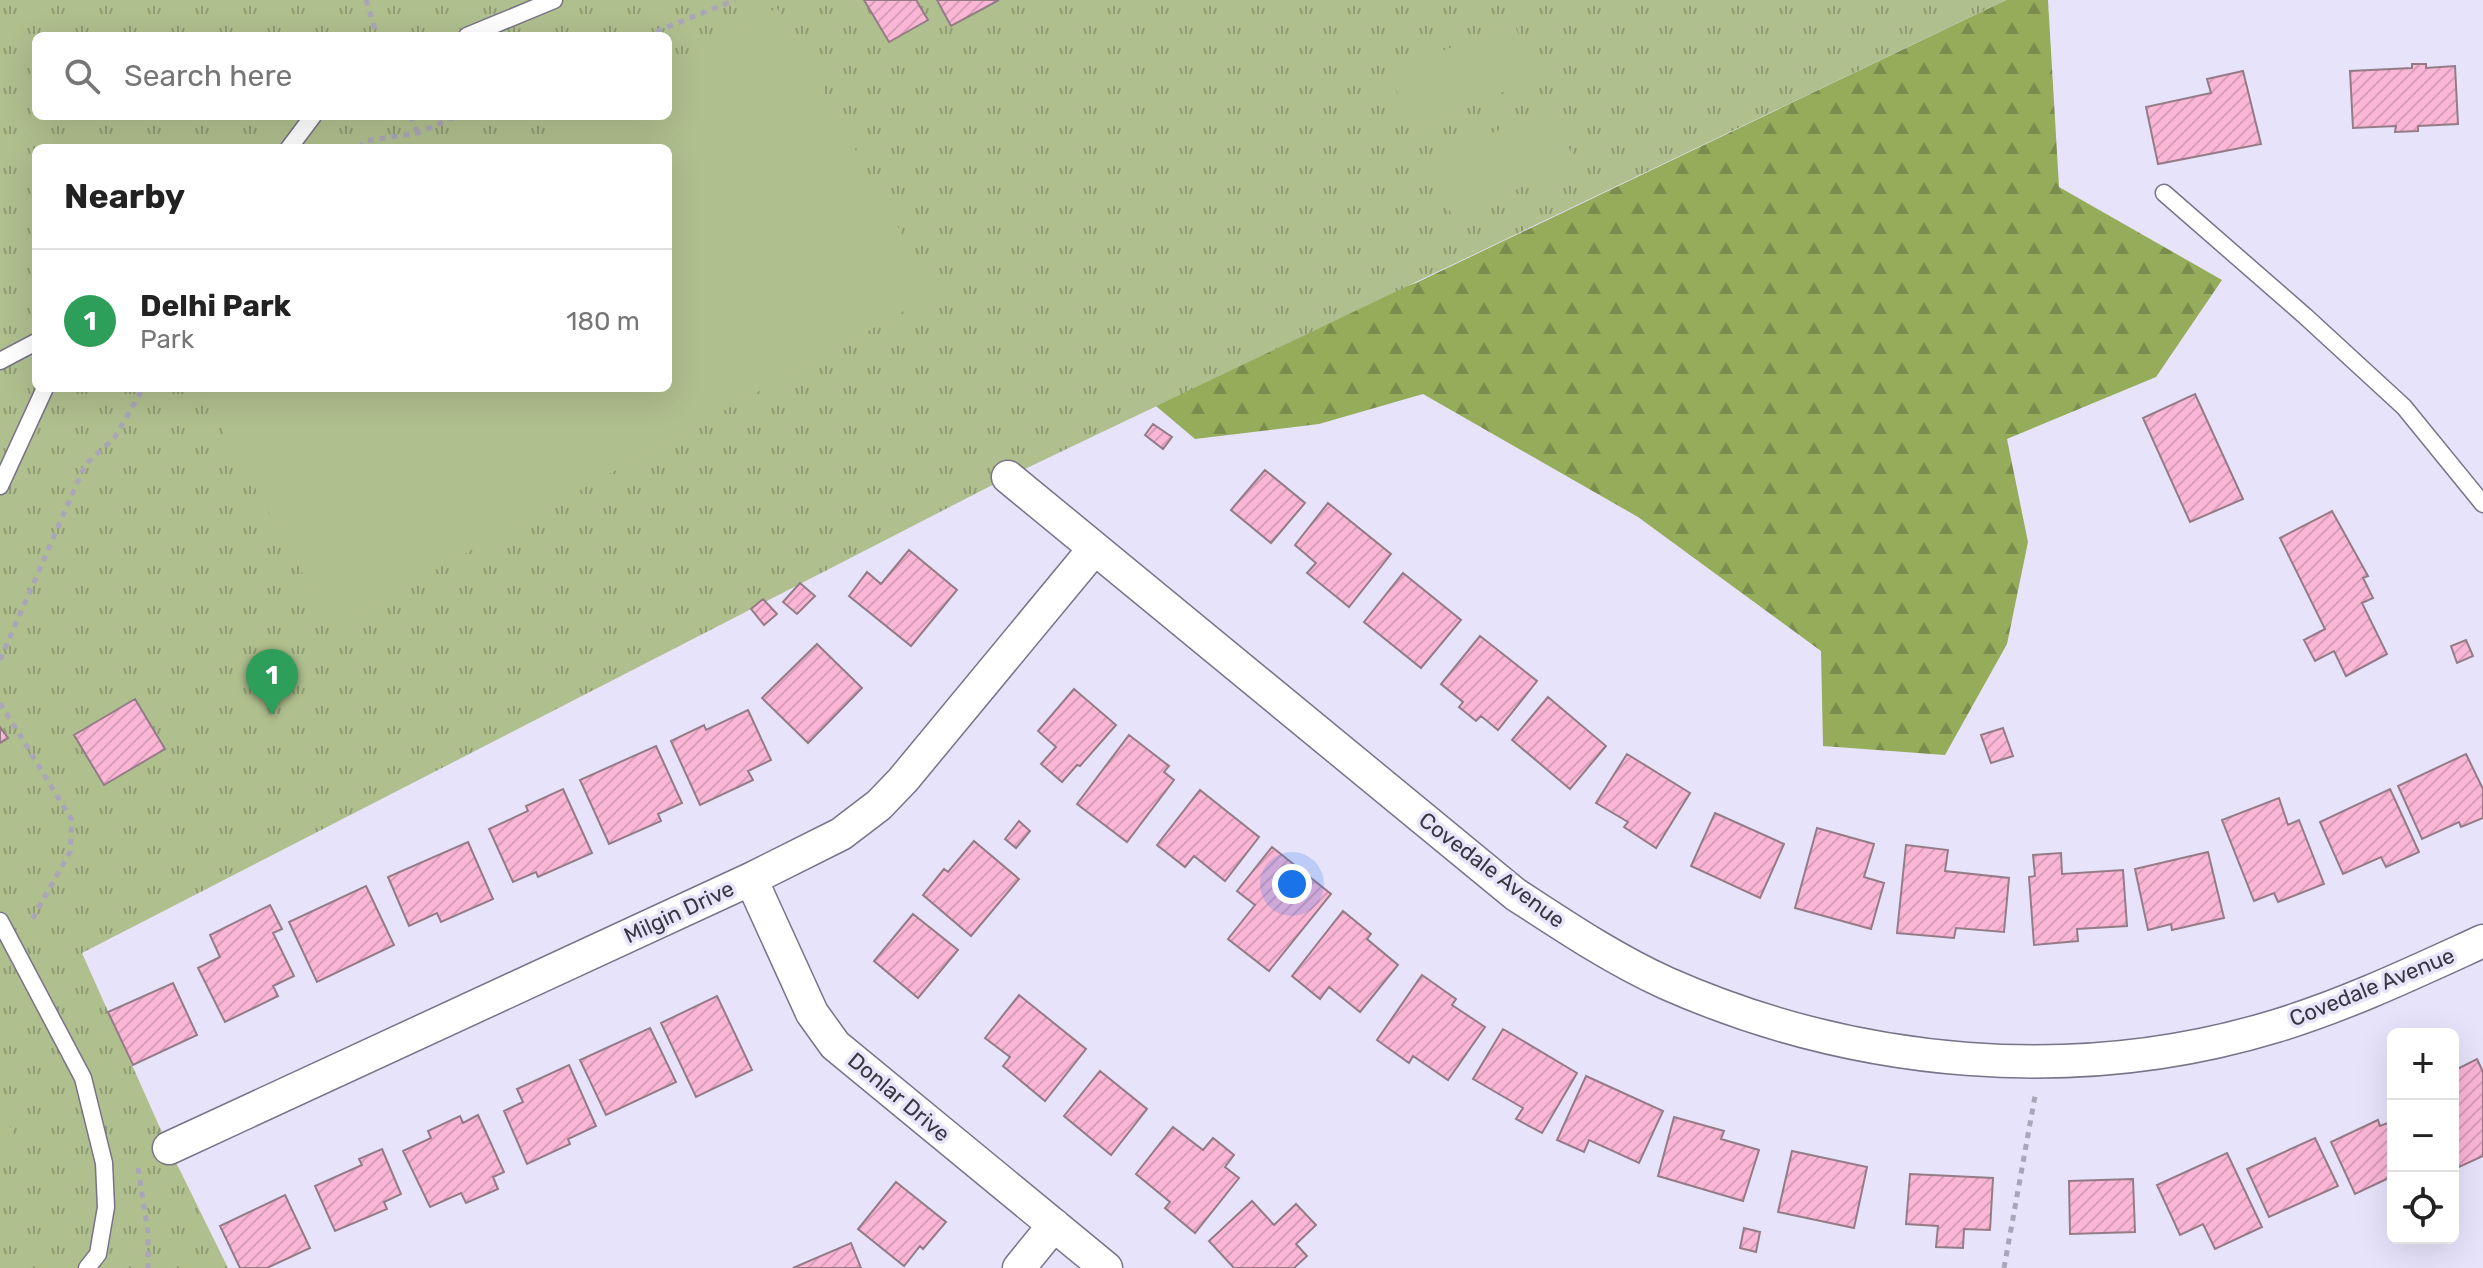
<!DOCTYPE html>
<meta charset="utf-8">
<style>
:root{--surface:#fff;--page:#f6f6f6;--text:#222;--muted:#767676;--line:#e0e0e0;--accent:#7c3aed}
body{margin:0;font-family:Rubik,sans-serif;background:var(--page);color:var(--text)}
.controls{position:absolute;right:24px;bottom:24px;display:grid;overflow:hidden;border-radius:12px;box-shadow:0 8px 32px #0002}
.controls button{width:72px;height:72px;display:grid;place-items:center;padding:0;border:0;border-bottom:2px solid var(--line);background:var(--surface);color:var(--text);font:40px sans-serif}
.you{position:absolute;left:1292px;top:884px;width:28px;height:28px;margin:-20px;border:6px solid #fff;border-radius:50%;background:#1a73e8;box-shadow:0 0 0 12px #1a73e833}
.badge{display:grid;place-items:center;width:52px;height:52px;border-radius:50%;background:var(--accent);color:#fff;font-size:26px;font-weight:700}
.pin{position:absolute;translate:-50% -66px;filter:drop-shadow(0 2px 4px #0008)}
.pin::after{content:'';position:absolute;top:42px;width:28px;height:24px;background:inherit;clip-path:polygon(0 0,100% 0,50% 100%)}
.list{margin:0;padding:0;list-style:none}
h2{display:flex;justify-content:space-between;align-items:center;height:104px;margin:0;padding:0 32px;font-size:34px}
h2 small{font-size:26px;font-weight:400;color:var(--muted)}
.list li{display:grid;grid-template-columns:52px 1fr auto;gap:24px;align-items:center;box-sizing:border-box;height:144px;padding:0 32px;border-top:2px solid var(--line)}
.list b{display:block;font-size:30px;white-space:nowrap}
.list p{margin:0;font-size:26px;white-space:nowrap;color:var(--muted)}
.list em{font-size:26px;font-style:normal;color:var(--muted)}
.icon{flex:none;width:44px;height:44px;fill:none;stroke:currentColor;stroke-width:2;stroke-linecap:round;stroke-linejoin:round}
.map{position:relative;flex:none;width:2483px;height:1268px;overflow:hidden}
.search{position:absolute;background:var(--surface);box-shadow:0 8px 32px #0002;left:32px;top:32px;width:640px;height:88px;display:flex;align-items:center;gap:20px;box-sizing:border-box;padding:0 28px;border-radius:12px;color:var(--muted);font-size:30px}
.panel{position:absolute;background:var(--surface);box-shadow:0 8px 32px #0002;left:32px;top:144px;width:640px;height:248px;border-radius:12px}
.map>svg:first-child{display:block}
.forest{fill:url(#forest-firs)}
.park{fill:url(#park-tufts);fill-rule:evenodd}
.garden{fill:#b0bf8e}
.building{fill:url(#building-hatch);stroke:#947c87;stroke-width:2}
.lines{fill:none;stroke-linecap:round;stroke-linejoin:round}
.lane-casing{stroke:#777388;stroke-width:19}
.street-casing{stroke:#777388;stroke-width:35}
.path{stroke:#aaa6b9;stroke-width:5;stroke-dasharray:6 6;stroke-linecap:butt}
.lane{stroke:#fff;stroke-width:16}
.street{stroke:#fff;stroke-width:32}
.labels{text-anchor:middle;dominant-baseline:central;stroke-width:7;stroke-linejoin:round;paint-order:stroke}
.street-label{font-size:22px;fill:#393740;stroke:#e7e3fb}
</style>
<div class="map">
<svg width="2483" height="1268" viewBox="0 0 2483 1268">
<defs>
<pattern id="forest-firs" width="22" height="20" patternUnits="userSpaceOnUse" patternTransform="scale(2)"><rect width="22" height="20" fill="#95ac5a"/><path d="M5 1l3.5 6h-7zM16 11l3.5 6h-7z" fill="#7b8d4c"/></pattern>
<pattern id="park-tufts" width="24" height="20" patternUnits="userSpaceOnUse" patternTransform="scale(2)"><rect width="24" height="20" fill="#b0bf8e"/><path d="M3 7l-1-3M5 7V3M7 7l1-3M15 17l-1-3M17 17v-4M19 17l1-3" fill="none" stroke="#909c75"/></pattern>
<pattern id="building-hatch" width="6" height="6" patternUnits="userSpaceOnUse" patternTransform="scale(2)"><rect width="6" height="6" fill="#fbb6d6"/><path d="M-1 1l2-2M0 6l6-6M5 7l2-2" fill="none" stroke="#d89db9"/></pattern>
</defs>
<rect width="100%" height="100%" fill="#e7e3fb"/>
<path class="forest" d="M2006,0H2048L2059,187L2222,280L2156,377L2007,439L2028,542L2007,644L1945,755L1823,746L1821,651L1638,517L1423,394L1319,424L1195,439L1156,406L1082,441L1034,404L1416,283Z"/>
<path class="park" d="M0,0H2006L1008,477L82,953L169,1148L228,1268H0ZM36,36H668V116H36ZM36,148H668V388H36Z"/>
<path class="garden" d="M777,8L935,294L332,627L200,388H668V148H523L581,116H668V68Z
M1512,20L1538,76L1415,132L1389,75Z
M1550,107L1576,163L1453,218L1428,162Z
M0,1109L15,1135L0,1147Z"/>
<path class="building" d="M864,0H916L928,20L889,42Z
M937,0H999L951,26Z
M2412,64H2426V68L2455,66L2458,124L2418,126V131L2395,132L2396,126L2353,128L2350,71L2412,68Z
M2243,71L2261,144L2158,164L2146,107L2211,93L2207,79Z
M2195,394L2243,499L2190,522L2143,418Z
M1153,424L1172,437L1163,449L1145,435Z
M1265,470L1305,503L1271,543L1231,510Z
M1328,503L1391,554L1349,607L1307,573L1316,563L1295,545Z
M2332,511L2368,576L2363,578L2373,598L2362,603L2387,654L2346,676L2334,651L2315,661L2304,640L2325,629L2280,538Z
M909,550L957,590L911,646L849,596L867,572L881,584Z
M1403,573L1461,620L1421,668L1364,622Z
M800,583L815,596L797,614L783,602Z
M763,599L777,614L764,625L751,609Z
M1480,636L1537,681L1498,730L1481,716L1476,721L1459,707L1463,702L1441,684Z
M2466,640L2473,656L2457,663L2451,646Z
M817,644L862,688L808,743L762,698Z
M1074,689L1116,725L1080,766L1077,765L1062,782L1041,764L1056,747L1038,731Z
M1548,697L1606,746L1570,789L1512,740Z
M135,699L165,749L104,785L74,735Z
M748,710L771,760L748,771L753,780L700,805L671,741L704,725L706,730Z
M0,727L8,738L0,743Z
M2003,728L2013,756L1991,763L1981,735Z
M1129,735L1169,766L1164,772L1174,780L1127,842L1077,804Z
M656,746L682,803L658,814L661,821L609,844L580,780Z
M1627,754L1690,793L1656,848L1624,827L1628,822L1596,803Z
M2466,754L2483,789V818L2461,827L2459,822L2422,839L2398,786Z
M563,789L592,853L538,877L536,872L513,882L489,829L528,811L526,806Z
M2390,789L2419,852L2386,867L2381,857L2343,874L2320,822Z
M1200,790L1259,837L1225,881L1194,856L1185,867L1157,845Z
M2279,798L2288,825L2299,820L2324,884L2278,902L2274,893L2254,901L2222,820Z
M1715,813L1784,844L1760,898L1691,866Z
M1019,821L1030,831L1016,848L1005,839Z
M1817,828L1874,844L1864,877L1884,883L1871,929L1795,908Z
M974,841L1019,879L971,936L923,895L944,869L948,872Z
M468,842L493,899L441,922L437,913L409,926L388,877Z
M1906,845L1948,850L1945,871L2009,878L2004,932L1956,928L1954,938L1897,933Z
M1272,847L1331,894L1269,971L1228,939L1255,905L1237,891Z
M2208,852L2224,918L2172,930L2171,924L2148,930L2135,869Z
M2061,853L2062,874L2123,870L2127,926L2077,929L2078,941L2034,945L2029,877L2035,876L2033,855Z
M366,886L394,945L317,982L289,922Z
M270,905L282,929L273,933L294,976L273,986L278,996L225,1022L198,968L220,957L210,935Z
M1343,911L1371,934L1367,939L1398,965L1360,1012L1329,987L1320,999L1292,976Z
M913,914L958,950L918,998L874,961Z
M1422,975L1456,999L1452,1005L1485,1027L1448,1080L1413,1056L1409,1063L1377,1040Z
M173,983L197,1035L133,1065L108,1012Z
M1019,995L1086,1049L1045,1101L1003,1066L1010,1057L985,1038Z
M717,996L752,1070L696,1097L661,1023Z
M650,1028L676,1082L606,1115L580,1060Z
M1503,1029L1577,1073L1542,1133L1516,1119L1523,1108L1473,1079Z
M2477,1059L2483,1072V1156L2457,1168L2453,1159V1071Z
M569,1065L596,1126L568,1139L570,1144L527,1164L504,1111L523,1102L517,1089Z
M1100,1071L1147,1109L1111,1155L1064,1116Z
M1586,1076L1663,1111L1639,1163L1589,1140L1584,1152L1557,1140Z
M478,1115L504,1172L493,1177L498,1189L466,1203L461,1193L430,1207L403,1151L431,1138L428,1131L460,1116L463,1123Z
M1674,1117L1724,1131L1721,1139L1759,1150L1743,1201L1658,1176Z
M2378,1120L2380,1126L2393,1121V1176L2355,1194L2331,1142Z
M1173,1127L1203,1150L1213,1138L1234,1155L1225,1167L1239,1178L1195,1233L1165,1208L1170,1202L1136,1174Z
M2315,1138L2338,1186L2269,1217L2247,1169Z
M382,1149L401,1194L384,1202L387,1209L335,1231L315,1186L362,1165L359,1159Z
M1792,1151L1867,1167L1854,1228L1778,1212Z
M2227,1153L2262,1227L2215,1249L2203,1224L2180,1235L2157,1185Z
M1910,1174L1993,1178L1990,1230L1964,1229L1963,1248L1936,1247L1938,1226L1906,1224Z
M2133,1179L2135,1232L2070,1234L2069,1181Z
M896,1182L946,1222L923,1249L920,1246L904,1266L858,1229Z
M285,1195L310,1248L267,1268H240L220,1226Z
M1252,1201L1274,1225L1296,1204L1316,1225L1296,1244L1307,1256L1294,1268H1234L1209,1241Z
M1744,1228L1760,1232L1756,1252L1740,1248Z
M851,1243L861,1268H793Z"/>
<g class="lines">
<defs>
<path id="lane" d="M467,36L554,0
M289,148L313,116
M2164,193L2305,316L2404,407L2483,504
M0,361L36,342
M0,486L45,388
M0,921L83,1078L104,1163L106,1207L98,1254L87,1268"/>
<path id="street" d="M1008,477L1515,894C1564,926 1613,959 1666,983C1856,1067 2076,1087 2276,1026C2348,1004 2415,972 2483,941
M751,879L812,1013L835,1045L1106,1268
M169,1148L751,879L841,834L879,805L903,780L1094,549
M1019,1268L1054,1225"/>
</defs>
<use href="#lane" class="lane-casing"/>
<use href="#street" class="street-casing"/>
<path class="path" d="M366,0L377,36
M645,36L735,0
M410,116L418,133
M359,148L365,141L418,133L457,116
M0,660L85,465L115,437L143,388
M0,703L72,820L70,852L30,923
M138,1168L148,1232V1268
M2004,1268L2035,1096"/>
<use href="#lane" class="lane"/>
<use href="#street" class="street"/>
</g>
<g class="labels">
<g class="street-label">
<text transform="translate(1492 870) rotate(37)">Covedale Avenue</text>
<text transform="translate(679 912) rotate(-25)">Milgin Drive</text>
<text transform="translate(2372 987) rotate(-22)">Covedale Avenue</text>
<text transform="translate(899 1097) rotate(40)">Donlar Drive</text>
</g>
</g>
</svg>
<div class="controls">
<button>+</button>
<button>−</button>
<button><svg class="icon" aria-label="locate" viewBox="0 0 24 24"><circle cx="12" cy="12" r="6"/><path d="M12 2v4M12 18v4M2 12h4M18 12h4"/></svg></button>
</div>
<div class="you"></div>
<div class="pin badge" style="left:272px;top:715px;background:#2e9e5b">1</div>
<div class="search"><svg class="icon" aria-label="search" viewBox="0 0 24 24"><circle cx="10" cy="10" r="6"/><path d="M15 15l6 6"/></svg>Search here</div>
<section class="panel">
<h2>Nearby<small></small></h2>
<ul class="list">
<li><span class="badge" style="background:#2e9e5b">1</span><div><b>Delhi Park</b><p>Park</p></div><em>180 m</em></li>
</ul>
</section>
</div>
